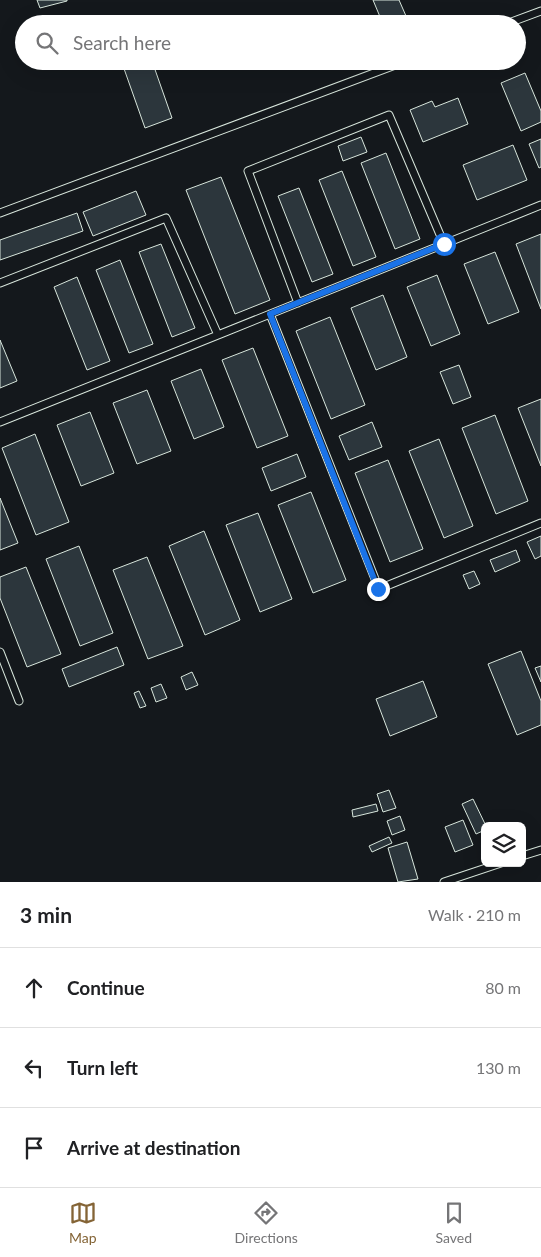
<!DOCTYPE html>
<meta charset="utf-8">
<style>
:root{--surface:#fff;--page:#f2f2f2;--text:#202124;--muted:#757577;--line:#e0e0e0;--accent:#846436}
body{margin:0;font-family:Lato,sans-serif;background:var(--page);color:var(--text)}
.controls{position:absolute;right:15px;bottom:15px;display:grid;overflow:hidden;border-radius:8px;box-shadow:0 5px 20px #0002}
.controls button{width:45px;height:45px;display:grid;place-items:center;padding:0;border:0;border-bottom:1px solid var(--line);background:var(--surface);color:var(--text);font:25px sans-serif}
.stop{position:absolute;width:15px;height:15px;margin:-11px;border:4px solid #1a73e8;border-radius:50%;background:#fff}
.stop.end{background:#1a73e8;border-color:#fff;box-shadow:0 1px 5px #0008}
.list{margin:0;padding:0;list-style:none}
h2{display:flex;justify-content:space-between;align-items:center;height:65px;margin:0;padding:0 20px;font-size:21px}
h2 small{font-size:16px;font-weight:400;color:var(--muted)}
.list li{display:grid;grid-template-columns:32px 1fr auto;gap:15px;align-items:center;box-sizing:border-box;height:80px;padding:0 20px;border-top:1px solid var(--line)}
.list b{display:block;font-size:19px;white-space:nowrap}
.list em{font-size:16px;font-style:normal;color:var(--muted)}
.icon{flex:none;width:28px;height:28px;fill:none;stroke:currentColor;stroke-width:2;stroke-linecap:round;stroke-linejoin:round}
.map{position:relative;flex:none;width:541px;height:882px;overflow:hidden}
.search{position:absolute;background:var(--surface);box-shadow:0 5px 20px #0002;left:15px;right:15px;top:15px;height:55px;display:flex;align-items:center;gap:12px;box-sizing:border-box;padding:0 18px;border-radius:28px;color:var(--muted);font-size:19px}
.sheet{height:305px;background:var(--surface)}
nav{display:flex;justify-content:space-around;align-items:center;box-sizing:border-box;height:70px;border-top:1px solid var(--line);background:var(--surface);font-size:14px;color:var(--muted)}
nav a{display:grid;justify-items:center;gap:2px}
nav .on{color:var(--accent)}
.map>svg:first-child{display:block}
.building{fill:#2c363c;stroke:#d8e6dc}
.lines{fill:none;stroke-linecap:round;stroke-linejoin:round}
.lane-casing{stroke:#d8e6dc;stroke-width:9}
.lane{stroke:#14181c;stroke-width:7}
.route{stroke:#1a73e8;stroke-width:6}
</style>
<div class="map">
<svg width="541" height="882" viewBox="0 0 541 882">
<rect width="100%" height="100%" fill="#14181c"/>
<path class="building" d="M37,0H67V1L40,8Z
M373,0H399L406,16L383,24Z
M127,61H152L172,118L145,128L122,63Z
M525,73L541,111V122L521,131L501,83Z
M458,98L468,124L423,142L410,110L432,101L435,107Z
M361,137L367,152L343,161L338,146Z
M541,139V167L539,168L529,144Z
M513,145L527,180L477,200L463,165Z
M386,153L420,239L395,249L361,163Z
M342,171L376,257L353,266L319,180Z
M221,177L270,300L235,314L186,190Z
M299,188L333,274L312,282L278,196Z
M136,191L146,215L93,236L83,212Z
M77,213L83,231L0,260V240Z
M541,234V309L516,244Z
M161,244L195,328L172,337L139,252Z
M495,252L519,312L488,324L464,264Z
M120,260L153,344L129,353L96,270Z
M437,275L460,334L431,346L407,287Z
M77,277L110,361L87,370L54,287Z
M383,295L407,357L376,370L351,308Z
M330,317L365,405L331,419L296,331Z
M0,340L17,381L0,388Z
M253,348L288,436L257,448L222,360Z
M459,365L471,397L453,404L440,372Z
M201,369L224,427L194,439L171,381Z
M147,390L171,451L137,464L113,403Z
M541,399V466L518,408Z
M90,412L114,473L81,486L57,425Z
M495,415L528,501L496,514L462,428Z
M372,422L382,447L349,460L339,436Z
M35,434L69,522L36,535L2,448Z
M439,439L473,526L444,538L409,451Z
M297,454L306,477L271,491L262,468Z
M388,460L423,549L390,562L355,473Z
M311,492L346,580L313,593L278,505Z
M0,498L18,543L0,550Z
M258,513L292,599L260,612L226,525Z
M204,531L240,620L205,635L169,546Z
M541,536V556L535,559L527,542Z
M79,546L113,633L80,646L46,559Z
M516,550L520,561L495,572L490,560Z
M147,557L183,646L148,659L113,570Z
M26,567L61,654L27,667L0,598V577Z
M474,571L480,584L469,589L463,575Z
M117,647L124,665L69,687L62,669Z
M521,651L541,701V725L517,735L488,664Z
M541,666V682L535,668Z
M192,672L198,685L186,690L181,677Z
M423,681L437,717L390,736L376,699Z
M161,684L167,698L156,702L151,688Z
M139,691L146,706L140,708L134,693Z
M389,790L396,808L383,812L377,794Z
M473,799L486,826L485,830L476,834L462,804Z
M376,804L378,811L353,817L352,810Z
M400,816L405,830L392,835L387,821Z
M463,820L473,845L455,852L445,827Z
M389,837L392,843L372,852L369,846Z
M407,842L418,879L398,882L388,848Z"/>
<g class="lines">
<defs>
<path id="lane" d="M506,24L541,11
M0,213L406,61
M0,283L166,218L218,335L541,205
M298,303L248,171L389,115L444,244
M270,314L379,589L541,523
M0,422L218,335
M0,652L19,701
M522,856L541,850
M444,882L501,863"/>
</defs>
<use href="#lane" class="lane-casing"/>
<use href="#lane" class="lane"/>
</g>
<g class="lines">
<path class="route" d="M378,589L270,314L444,244"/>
</g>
</svg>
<div class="controls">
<button><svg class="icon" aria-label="layers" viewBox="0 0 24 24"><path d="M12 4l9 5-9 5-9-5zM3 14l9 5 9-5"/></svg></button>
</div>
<div class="stop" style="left:444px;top:244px"></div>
<div class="stop end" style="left:378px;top:589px"></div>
<div class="search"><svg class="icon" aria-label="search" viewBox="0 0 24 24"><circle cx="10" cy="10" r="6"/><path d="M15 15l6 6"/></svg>Search here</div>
</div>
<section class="sheet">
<h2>3 min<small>Walk · 210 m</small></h2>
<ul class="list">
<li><svg class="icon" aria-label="ahead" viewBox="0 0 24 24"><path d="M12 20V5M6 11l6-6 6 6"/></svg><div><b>Continue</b></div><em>80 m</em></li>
<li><svg class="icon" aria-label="left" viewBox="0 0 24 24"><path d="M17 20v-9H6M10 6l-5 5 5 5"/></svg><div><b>Turn left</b></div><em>130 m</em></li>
<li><svg class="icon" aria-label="arrive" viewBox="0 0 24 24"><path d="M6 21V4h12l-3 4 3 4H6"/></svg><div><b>Arrive at destination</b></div></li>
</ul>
</section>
<nav>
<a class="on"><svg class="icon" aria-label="map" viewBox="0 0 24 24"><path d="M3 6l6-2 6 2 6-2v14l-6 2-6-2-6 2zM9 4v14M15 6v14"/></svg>Map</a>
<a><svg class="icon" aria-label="directions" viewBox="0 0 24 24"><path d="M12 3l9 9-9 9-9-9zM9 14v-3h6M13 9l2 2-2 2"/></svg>Directions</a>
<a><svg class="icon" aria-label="saved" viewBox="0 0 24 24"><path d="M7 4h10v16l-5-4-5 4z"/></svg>Saved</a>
</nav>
